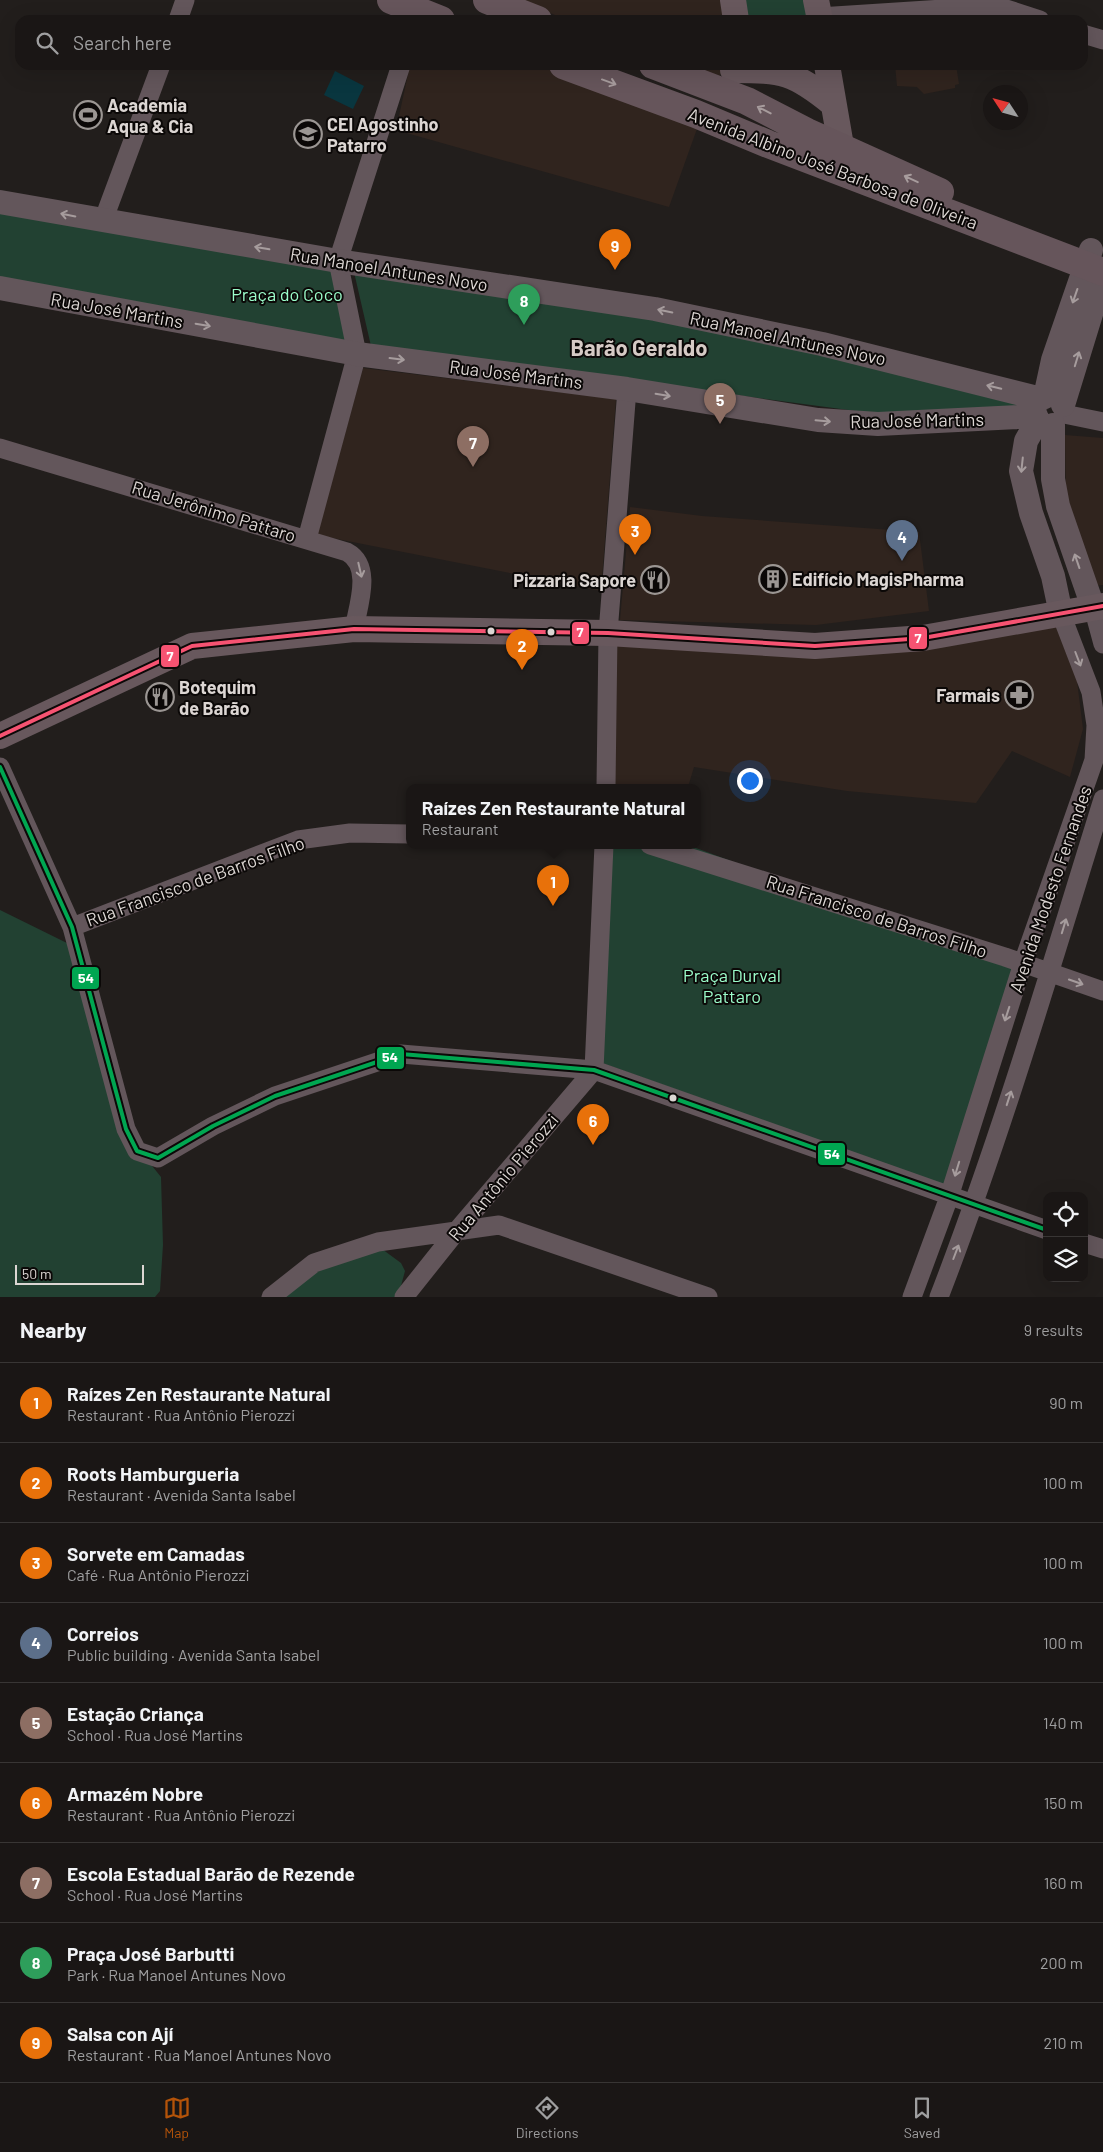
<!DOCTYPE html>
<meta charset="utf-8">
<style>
:root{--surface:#1a1615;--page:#231f1e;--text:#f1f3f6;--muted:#9f9fa0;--line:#383534;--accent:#b45309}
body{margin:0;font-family:Barlow,sans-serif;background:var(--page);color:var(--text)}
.controls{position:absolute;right:15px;bottom:15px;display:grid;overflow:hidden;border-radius:10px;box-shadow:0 5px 20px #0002}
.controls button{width:45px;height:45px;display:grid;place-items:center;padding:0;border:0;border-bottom:1px solid var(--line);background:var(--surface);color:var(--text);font:25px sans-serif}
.compass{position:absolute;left:983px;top:85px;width:45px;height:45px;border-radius:50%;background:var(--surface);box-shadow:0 5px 20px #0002;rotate:306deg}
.scale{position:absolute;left:15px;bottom:12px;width:129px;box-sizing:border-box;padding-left:5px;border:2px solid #dcd6d3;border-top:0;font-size:14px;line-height:18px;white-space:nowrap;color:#dcd6d3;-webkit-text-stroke:4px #0b0807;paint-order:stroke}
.you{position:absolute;left:749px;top:780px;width:18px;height:18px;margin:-12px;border:4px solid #fff;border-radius:50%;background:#1a73e8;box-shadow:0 0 0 8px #1a73e833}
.badge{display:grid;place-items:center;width:32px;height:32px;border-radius:50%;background:var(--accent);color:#fff;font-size:16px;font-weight:700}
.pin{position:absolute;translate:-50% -41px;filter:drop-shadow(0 1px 2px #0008)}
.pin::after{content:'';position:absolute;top:26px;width:18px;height:15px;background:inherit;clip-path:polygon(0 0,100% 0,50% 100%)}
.popup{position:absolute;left:406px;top:784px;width:295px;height:65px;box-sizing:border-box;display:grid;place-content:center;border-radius:10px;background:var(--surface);filter:drop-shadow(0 1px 4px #0005);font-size:16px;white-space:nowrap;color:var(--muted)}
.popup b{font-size:19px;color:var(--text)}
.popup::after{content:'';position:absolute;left:50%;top:100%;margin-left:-10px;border:10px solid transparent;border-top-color:var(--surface)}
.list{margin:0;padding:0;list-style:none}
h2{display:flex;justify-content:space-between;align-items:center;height:65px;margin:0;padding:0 20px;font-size:21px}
h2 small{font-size:16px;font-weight:400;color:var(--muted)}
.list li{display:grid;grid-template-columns:32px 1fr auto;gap:15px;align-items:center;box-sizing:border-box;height:80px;padding:0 20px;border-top:1px solid var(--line)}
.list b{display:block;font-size:19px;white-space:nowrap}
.list p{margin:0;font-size:16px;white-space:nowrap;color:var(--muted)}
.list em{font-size:16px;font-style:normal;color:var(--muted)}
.icon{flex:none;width:28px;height:28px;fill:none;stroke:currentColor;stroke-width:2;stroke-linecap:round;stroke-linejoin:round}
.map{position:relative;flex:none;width:1103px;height:1297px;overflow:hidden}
.search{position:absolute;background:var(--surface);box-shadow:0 5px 20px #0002;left:15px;right:15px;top:15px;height:55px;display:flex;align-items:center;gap:12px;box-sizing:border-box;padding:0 18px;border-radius:15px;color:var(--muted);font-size:19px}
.sheet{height:785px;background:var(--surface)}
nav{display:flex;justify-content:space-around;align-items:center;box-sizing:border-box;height:70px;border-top:1px solid var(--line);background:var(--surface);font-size:14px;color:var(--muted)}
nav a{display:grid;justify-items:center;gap:2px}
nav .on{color:var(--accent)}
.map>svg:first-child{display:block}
.built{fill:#30241e}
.green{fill:#224132}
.water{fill:#09363f}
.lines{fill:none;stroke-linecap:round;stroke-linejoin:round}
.minor{stroke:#63565b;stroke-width:19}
.tertiary{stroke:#63565b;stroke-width:24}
.secondary{stroke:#68585d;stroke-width:26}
.primary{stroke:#66555b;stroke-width:28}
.bus-1-casing{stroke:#0b0807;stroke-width:8}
.bus-2-casing{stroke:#0b0807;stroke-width:8}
.bus-1{stroke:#f65372;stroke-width:4}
.bus-2{stroke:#00a651;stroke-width:4}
.oneway{stroke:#a79c9d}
.oneway2{stroke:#a69c9d}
.bus-dot{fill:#dcd6d3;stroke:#0b0807;stroke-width:2}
.labels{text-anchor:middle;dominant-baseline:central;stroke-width:4;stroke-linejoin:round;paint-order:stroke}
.poi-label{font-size:18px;font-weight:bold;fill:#dcd6d3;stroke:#0b0807;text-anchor:start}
.street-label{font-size:18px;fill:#dcd6d3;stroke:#0b0807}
.park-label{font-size:18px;fill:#9bfcca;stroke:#0b0807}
.district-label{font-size:22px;font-weight:bold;fill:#d5cac5;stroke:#0b0807}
.line-badge{stroke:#0b0807;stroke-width:2}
.badge-label{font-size:14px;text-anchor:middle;font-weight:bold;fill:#fff}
</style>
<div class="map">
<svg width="1103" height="1297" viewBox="0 0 1103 1297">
<rect width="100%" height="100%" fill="#221e1c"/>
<path class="built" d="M519,0H733L735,20H567Z
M410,65H537L698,126L669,207L396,130Z
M676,65H723L718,82Z
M895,65H956L959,84L955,85V88L924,94L917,87L897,86Z
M363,368L616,399L601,591L317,535Z
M1065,435L1103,438V585L1093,586L1066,506Z
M630,507L702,516L919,532L929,611L816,625L620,620Z
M1055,618L1077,681L1083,729L1070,777L1012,751L976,803L847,791L694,767L688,787H615L616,641L806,653Z"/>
<path class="green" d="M738,0H810V20H745Z
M0,206L338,261L352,346L0,283Z
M354,272L572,305L824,351L1027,399L1026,410L871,413L371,346Z
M611,845H688L1014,966L945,1186L602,1063Z
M0,910L73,946L124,1131L161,1177L163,1245L160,1291L155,1297H0Z
M382,1249L401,1263L405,1271L398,1297H283L319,1268Z"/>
<path class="water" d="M335,71L364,86L353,109L324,95Z"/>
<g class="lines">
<path class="minor" d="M819,17L989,6L1000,7L1040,20
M178,20L185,0
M1083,34L1103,40
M103,221L161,65
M1064,414L1103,422
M0,448L347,552C373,566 358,606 354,629
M307,539L357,354L338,261L401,65
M1093,607L1103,644
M0,767L72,927L126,1129L137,1151L158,1158L213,1126L275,1096L401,1054L594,1070L1047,1230
M606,787L608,633L627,389
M650,845L1005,957L1103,991
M72,927L298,840L350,833L409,834
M1084,1243L1103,1249
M271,1297L314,1263L378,1242L499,1225L708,1297
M404,1297L455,1233L594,1070L604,845
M912,1297L949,1197L1023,963L1094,760L1096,725L1091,692L1061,614
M939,1297C1002,1134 1051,966 1103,799"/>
<path class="tertiary" d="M0,202L338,261L655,309L822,344L1041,399
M0,288L357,354L627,389L818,420L878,424L1036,416
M1045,397L1053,360L1091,250
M1063,405L1103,275
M1038,420L1026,441L1021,471L1031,513L1053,576L1061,614
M1053,425V479L1058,506L1093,607"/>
<path class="secondary" d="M733,0L736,20
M816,0L820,20
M827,65L841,146
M733,70C783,70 794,72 833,104
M0,736L192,646L354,629L608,633L815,646L923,638L1103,606"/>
<path class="primary" d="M391,0L441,20
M487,0L538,20
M563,65L696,114L768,144L1103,272
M653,65L747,101L807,132L940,192"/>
<defs>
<path id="bus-1" d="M0,736L192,646L354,629L608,633L815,646L923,638L1103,606"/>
<path id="bus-2" d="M0,767L72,927L126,1129L137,1151L158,1158L213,1126L275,1096L401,1054L594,1070L1047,1230"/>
</defs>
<use href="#bus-1" class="bus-1-casing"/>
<use href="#bus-2" class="bus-2-casing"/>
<use href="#bus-1" class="bus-1"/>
<use href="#bus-2" class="bus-2"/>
</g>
<defs><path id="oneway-shaft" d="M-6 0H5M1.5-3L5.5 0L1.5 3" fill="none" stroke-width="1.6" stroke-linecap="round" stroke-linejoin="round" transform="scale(1.25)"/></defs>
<g class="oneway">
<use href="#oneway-shaft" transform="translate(609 82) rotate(20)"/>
<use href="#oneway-shaft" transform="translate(764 110) rotate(-153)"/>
<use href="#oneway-shaft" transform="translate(911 179) rotate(-155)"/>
</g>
<g class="oneway2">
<use href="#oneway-shaft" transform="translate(68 215) rotate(-169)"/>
<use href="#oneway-shaft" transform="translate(262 248) rotate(-170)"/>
<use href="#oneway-shaft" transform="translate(1075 296) rotate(109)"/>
<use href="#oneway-shaft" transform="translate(665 311) rotate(-168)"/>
<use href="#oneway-shaft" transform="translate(203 325) rotate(10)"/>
<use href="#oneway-shaft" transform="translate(397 359) rotate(7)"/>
<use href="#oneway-shaft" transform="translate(1077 359) rotate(-73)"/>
<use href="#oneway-shaft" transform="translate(994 387) rotate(-166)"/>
<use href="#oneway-shaft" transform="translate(663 395) rotate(9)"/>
<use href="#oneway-shaft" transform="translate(823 421) rotate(5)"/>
<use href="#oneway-shaft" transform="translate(1022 465) rotate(96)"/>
<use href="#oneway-shaft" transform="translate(1077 561) rotate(-109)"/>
<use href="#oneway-shaft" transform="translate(360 570) rotate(77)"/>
<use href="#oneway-shaft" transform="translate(1078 659) rotate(69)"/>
<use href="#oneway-shaft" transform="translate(1064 926) rotate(-73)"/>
<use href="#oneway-shaft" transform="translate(1076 982) rotate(19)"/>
<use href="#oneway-shaft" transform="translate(1007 1014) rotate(108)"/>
<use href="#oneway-shaft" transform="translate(1009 1098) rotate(-72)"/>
<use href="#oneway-shaft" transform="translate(957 1169) rotate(107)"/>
<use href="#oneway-shaft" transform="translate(956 1252) rotate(-69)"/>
</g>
<defs>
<symbol id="stadium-ring" viewBox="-11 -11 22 22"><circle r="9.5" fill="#0b0807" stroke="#9b9693" stroke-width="1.5"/><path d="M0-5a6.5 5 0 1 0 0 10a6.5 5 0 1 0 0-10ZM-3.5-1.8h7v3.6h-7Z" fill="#9b9693"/></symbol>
<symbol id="school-ring" viewBox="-11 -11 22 22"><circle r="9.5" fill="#0b0807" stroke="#9b9693" stroke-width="1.5"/><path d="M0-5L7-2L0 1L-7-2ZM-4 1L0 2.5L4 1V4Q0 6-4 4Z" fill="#9b9693"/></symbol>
<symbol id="building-ring" viewBox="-11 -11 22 22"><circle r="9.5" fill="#0b0807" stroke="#9b9693" stroke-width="1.5"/><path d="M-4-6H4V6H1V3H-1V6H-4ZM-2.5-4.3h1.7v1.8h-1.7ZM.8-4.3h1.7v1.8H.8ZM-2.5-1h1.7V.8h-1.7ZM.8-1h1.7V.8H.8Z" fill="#9b9693"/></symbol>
<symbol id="restaurant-ring" viewBox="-11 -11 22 22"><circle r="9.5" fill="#0b0807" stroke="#9b9693" stroke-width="1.5"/><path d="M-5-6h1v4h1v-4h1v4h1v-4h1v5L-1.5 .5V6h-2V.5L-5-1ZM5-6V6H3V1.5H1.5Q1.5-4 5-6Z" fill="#9b9693"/></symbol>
<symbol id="pharmacy-ring" viewBox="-11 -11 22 22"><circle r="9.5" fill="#0b0807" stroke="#9b9693" stroke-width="1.5"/><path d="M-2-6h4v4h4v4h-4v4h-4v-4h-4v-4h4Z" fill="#9b9693"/></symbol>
</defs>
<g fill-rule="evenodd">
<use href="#stadium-ring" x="72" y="99" width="32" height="32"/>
<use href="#school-ring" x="292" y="118" width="32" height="32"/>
<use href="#building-ring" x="757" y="563" width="32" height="32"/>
<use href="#restaurant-ring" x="639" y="564" width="32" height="32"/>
<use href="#pharmacy-ring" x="1003" y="679" width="32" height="32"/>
<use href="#restaurant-ring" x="144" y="681" width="32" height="32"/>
</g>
<g class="bus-dot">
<circle cx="491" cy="631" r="4.5"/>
<circle cx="551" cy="632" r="4.5"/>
<circle cx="673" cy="1098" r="4.5"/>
</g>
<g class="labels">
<g class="poi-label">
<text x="107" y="105">Academia<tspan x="107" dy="21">Aqua &amp; Cia</tspan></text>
<text x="327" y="124">CEI Agostinho<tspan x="327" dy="21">Patarro</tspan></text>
<text x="792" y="579">Edifício MagisPharma</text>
<text x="636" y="580" text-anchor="end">Pizzaria Sapore</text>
<text x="179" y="687">Botequim<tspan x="179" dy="21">de Barão</tspan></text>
<text x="1000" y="695" text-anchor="end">Farmais</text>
</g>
<g class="street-label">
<text transform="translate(833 168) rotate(21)">Avenida Albino José Barbosa de Oliveira</text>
<text transform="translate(389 269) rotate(9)">Rua Manoel Antunes Novo</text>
<text transform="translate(117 310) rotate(10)">Rua José Martins</text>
<text transform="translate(788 338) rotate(12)">Rua Manoel Antunes Novo</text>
<text transform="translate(516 374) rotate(7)">Rua José Martins</text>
<text transform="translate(917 420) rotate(-1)">Rua José Martins</text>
<text transform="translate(214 511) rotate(17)">Rua Jerônimo Pattaro</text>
<text transform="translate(195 881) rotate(-20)">Rua Francisco de Barros Filho</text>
<text transform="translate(1050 889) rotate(-71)">Avenida Modesto Fernandes</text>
<text transform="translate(877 916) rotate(18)">Rua Francisco de Barros Filho</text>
<text transform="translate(503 1177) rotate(-50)">Rua Antônio Pierozzi</text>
</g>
<g class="park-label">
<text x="287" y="294">Praça do Coco</text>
<text x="732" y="975">Praça Durval<tspan x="732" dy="21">Pattaro</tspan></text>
</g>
<g class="district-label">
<text x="639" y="347">Barão Geraldo</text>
</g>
</g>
<g class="line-badge">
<rect x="571" y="621" width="19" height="24" rx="5" fill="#f65372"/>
<rect x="908" y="626" width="20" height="24" rx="5" fill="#f65372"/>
<rect x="160" y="644" width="20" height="24" rx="5" fill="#f65372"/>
<rect x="71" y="966" width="29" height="24" rx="5" fill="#00a651"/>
<rect x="376" y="1046" width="29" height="24" rx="5" fill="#00a651"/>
<rect x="817" y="1142" width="29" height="24" rx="5" fill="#00a651"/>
</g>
<g class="badge-label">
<text x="580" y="637">7</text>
<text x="918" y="643">7</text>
<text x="170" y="661">7</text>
<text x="86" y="983">54</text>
<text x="390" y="1062">54</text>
<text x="832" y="1159">54</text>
</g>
</svg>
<div class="controls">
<button><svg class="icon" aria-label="locate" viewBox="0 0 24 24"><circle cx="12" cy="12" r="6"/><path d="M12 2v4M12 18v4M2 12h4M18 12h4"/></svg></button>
<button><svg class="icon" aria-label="layers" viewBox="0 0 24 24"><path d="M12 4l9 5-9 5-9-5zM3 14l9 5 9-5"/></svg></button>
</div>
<svg class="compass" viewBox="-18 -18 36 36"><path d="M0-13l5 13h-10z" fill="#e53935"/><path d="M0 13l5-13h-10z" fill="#9f9fa0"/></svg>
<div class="scale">50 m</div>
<div class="you"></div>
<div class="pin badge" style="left:553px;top:906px;background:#e8710a">1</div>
<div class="popup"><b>Raízes Zen Restaurante Natural</b>Restaurant</div>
<div class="pin badge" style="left:522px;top:670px;background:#e8710a">2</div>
<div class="pin badge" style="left:635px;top:555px;background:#e8710a">3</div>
<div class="pin badge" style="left:902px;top:561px;background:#5c6f8a">4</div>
<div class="pin badge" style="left:720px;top:424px;background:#8d6e63">5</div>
<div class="pin badge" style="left:593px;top:1145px;background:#e8710a">6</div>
<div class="pin badge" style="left:473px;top:467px;background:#8d6e63">7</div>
<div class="pin badge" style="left:524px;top:325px;background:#2e9e5b">8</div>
<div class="pin badge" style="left:615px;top:270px;background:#e8710a">9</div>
<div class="search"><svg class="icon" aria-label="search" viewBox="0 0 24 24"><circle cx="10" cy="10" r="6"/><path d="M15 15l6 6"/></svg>Search here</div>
</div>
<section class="sheet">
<h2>Nearby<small>9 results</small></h2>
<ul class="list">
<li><span class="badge" style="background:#e8710a">1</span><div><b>Raízes Zen Restaurante Natural</b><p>Restaurant · Rua Antônio Pierozzi</p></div><em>90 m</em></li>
<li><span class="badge" style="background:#e8710a">2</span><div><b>Roots Hamburgueria</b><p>Restaurant · Avenida Santa Isabel</p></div><em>100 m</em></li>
<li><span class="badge" style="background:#e8710a">3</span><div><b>Sorvete em Camadas</b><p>Café · Rua Antônio Pierozzi</p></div><em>100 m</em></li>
<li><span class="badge" style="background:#5c6f8a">4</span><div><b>Correios</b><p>Public building · Avenida Santa Isabel</p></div><em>100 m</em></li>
<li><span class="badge" style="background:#8d6e63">5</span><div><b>Estação Criança</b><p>School · Rua José Martins</p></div><em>140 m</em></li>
<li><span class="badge" style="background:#e8710a">6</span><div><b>Armazém Nobre</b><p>Restaurant · Rua Antônio Pierozzi</p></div><em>150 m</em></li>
<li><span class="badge" style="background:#8d6e63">7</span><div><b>Escola Estadual Barão de Rezende</b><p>School · Rua José Martins</p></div><em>160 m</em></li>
<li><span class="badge" style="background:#2e9e5b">8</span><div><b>Praça José Barbutti</b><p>Park · Rua Manoel Antunes Novo</p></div><em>200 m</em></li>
<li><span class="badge" style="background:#e8710a">9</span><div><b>Salsa con Ají</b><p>Restaurant · Rua Manoel Antunes Novo</p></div><em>210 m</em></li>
</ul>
</section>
<nav>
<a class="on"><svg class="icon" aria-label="map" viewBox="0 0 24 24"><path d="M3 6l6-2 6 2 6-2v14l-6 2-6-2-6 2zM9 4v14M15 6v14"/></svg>Map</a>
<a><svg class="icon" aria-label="directions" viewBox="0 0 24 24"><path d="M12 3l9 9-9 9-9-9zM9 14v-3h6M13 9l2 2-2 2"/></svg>Directions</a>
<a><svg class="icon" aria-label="saved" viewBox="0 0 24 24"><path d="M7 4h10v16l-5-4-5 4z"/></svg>Saved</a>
</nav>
